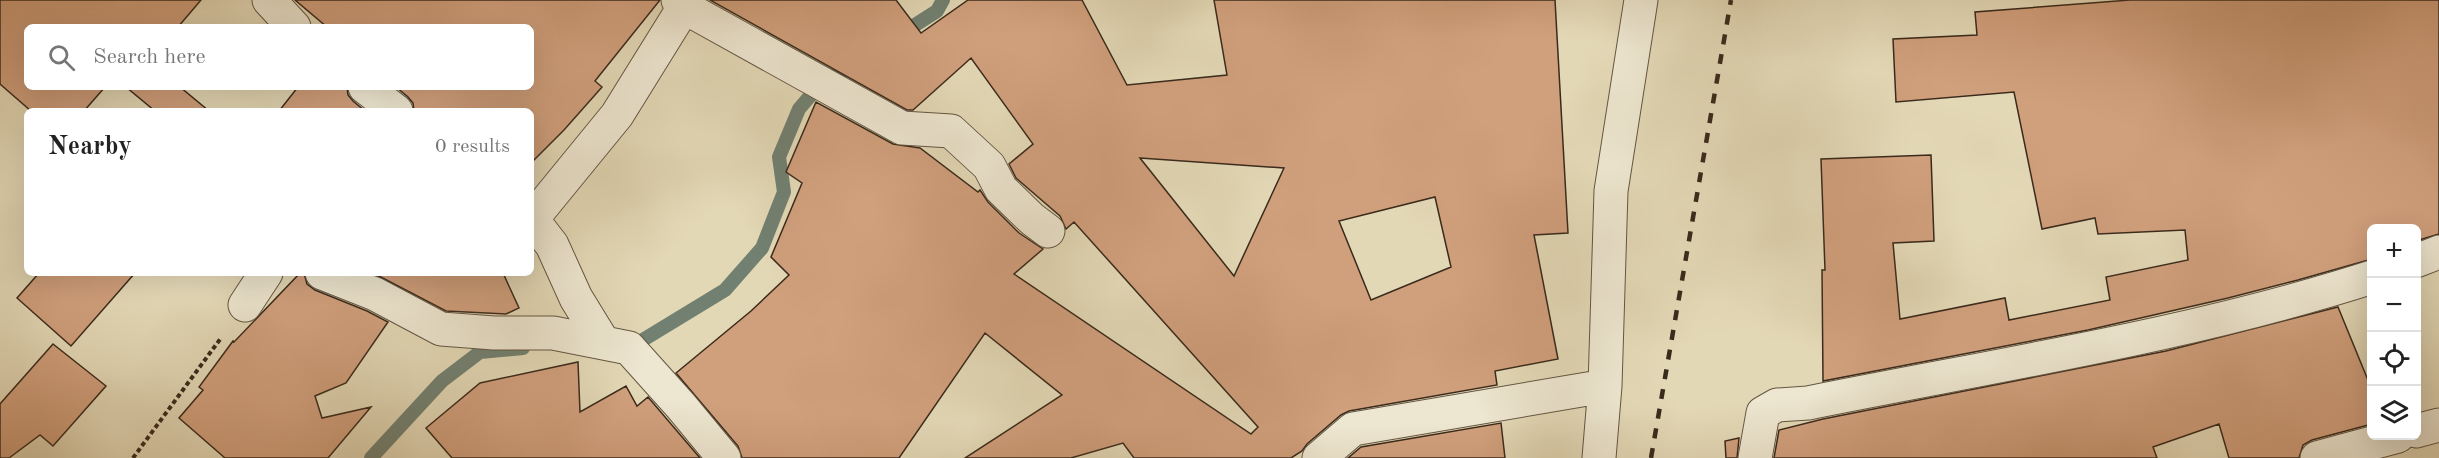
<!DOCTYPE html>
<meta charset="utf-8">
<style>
:root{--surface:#fff;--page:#f2f2f2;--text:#222;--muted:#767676;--line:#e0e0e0}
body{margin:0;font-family:"Old Standard TT",serif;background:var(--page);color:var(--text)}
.controls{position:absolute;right:18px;bottom:18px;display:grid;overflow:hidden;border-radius:9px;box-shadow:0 6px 24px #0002}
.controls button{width:54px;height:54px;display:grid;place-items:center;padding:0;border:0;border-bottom:2px solid var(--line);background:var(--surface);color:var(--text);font:30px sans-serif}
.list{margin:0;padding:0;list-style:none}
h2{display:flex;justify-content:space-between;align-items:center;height:78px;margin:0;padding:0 24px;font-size:26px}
h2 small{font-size:20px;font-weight:400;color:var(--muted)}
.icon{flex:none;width:33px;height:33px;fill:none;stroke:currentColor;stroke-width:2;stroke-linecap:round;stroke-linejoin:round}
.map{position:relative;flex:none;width:2439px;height:458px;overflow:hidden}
.search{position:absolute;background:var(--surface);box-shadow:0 6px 24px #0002;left:24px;top:24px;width:510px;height:66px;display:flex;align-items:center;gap:15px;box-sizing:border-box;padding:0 21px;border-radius:9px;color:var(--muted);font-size:22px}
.panel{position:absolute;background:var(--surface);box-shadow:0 6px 24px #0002;left:24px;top:108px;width:510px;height:168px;border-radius:9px}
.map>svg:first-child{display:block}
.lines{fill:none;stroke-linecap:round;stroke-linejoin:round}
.stream{stroke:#718071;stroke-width:14}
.building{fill:#d09f7c;stroke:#3a2a1c;stroke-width:1.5;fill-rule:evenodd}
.street-casing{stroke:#645642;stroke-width:35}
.path{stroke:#3a2a1c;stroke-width:4;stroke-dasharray:4.5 3;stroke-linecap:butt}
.street{stroke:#ede6d0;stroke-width:33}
.rail{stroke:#3a2a1c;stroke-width:4.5;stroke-dasharray:10 10;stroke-linecap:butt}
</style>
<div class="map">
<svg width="2439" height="458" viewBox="0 0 2439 458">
<rect width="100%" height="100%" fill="#e3d8b6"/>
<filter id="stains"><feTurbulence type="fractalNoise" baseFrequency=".00333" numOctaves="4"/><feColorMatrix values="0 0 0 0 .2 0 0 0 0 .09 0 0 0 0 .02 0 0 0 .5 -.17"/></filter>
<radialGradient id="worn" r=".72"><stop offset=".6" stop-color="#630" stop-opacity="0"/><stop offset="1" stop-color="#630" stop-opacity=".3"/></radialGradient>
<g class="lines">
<path class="stream" d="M901,34L937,11L943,0
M628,349L725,290L762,248L784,192L779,157L799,109L821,83L855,64
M371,458L442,381L480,352L523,348"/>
</g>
<path class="building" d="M0,0H201L178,27H27V87H105L84,111H31L0,84Z
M295,0H660L595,81L602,87L564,130L531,163V111H414L413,103L408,97L396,87H531V27H327Z
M710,0H896L921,33L968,0H1082L1127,85L1227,75L1214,0H1555L1568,233L1534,235L1558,359L1495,371L1497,385L1349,411L1341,415L1307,444L1302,451L1291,458H1134L1123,443L1071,458H965L1062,395L985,333L899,458H742L738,446L676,373L751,311L789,275L771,257L802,183L786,172L816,102L893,144L920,148L978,192L980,190L988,202L1019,233L1043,249L1014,274L1251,434L1258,427L1074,222L1066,229L1060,216L1016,178L1009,164L1033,144L971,58L913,110H907ZM1140,158L1284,168L1234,276ZM1435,197L1451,267L1371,300L1339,221Z
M2130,0H2439V234L2416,241V228H2372V259L2298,280L2228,298L2088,330L1823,381L1822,270H1825L1821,159L1931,155L1934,241L1893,243L1900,319L2005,298L2009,320L2110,300L2106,277L2188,260L2185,230L2098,234L2095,218L2042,229L2014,92L1896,102L1893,39L1977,35L1975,12Z
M126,87H180L209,111H155Z
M298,87H347L348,95L353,101L365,111H279Z
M39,273H135L71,346L17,298Z
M300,273H304L307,284L315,290L367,311L388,322L346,383L315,396L322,418L371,407L328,458H225L179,418L203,390L199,387L233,341L234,342Z
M373,273H503L519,308L506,314L446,311Z
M2338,307L2372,390V424L2312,440L2303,445L2299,458H2229L2219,424L2153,447L2157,458H1774L1779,430L1823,419L2166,351Z
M53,344L106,386L53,446L40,435L9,458H0V404Z
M578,362L580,412L626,386L637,406L648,397L700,458H452L426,428L480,383Z
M1501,423L1505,458H1348L1361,447Z
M1739,438L1737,458H1726L1725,441Z"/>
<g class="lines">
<defs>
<path id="street" d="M269,0L294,27
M684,7L902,128L951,131L989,166L1001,189L1032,219L1048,231
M365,87L396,111
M531,218L552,245L576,298L603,342
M532,219L617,115L684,7L678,0
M2416,261L2439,252
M322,273L375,294L441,329L494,333H553L629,348L681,406L724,458
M245,305L266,273
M2416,431L2439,425
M1319,458L1353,429L1605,386
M1599,458L1605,386L1611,191L1641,0
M1755,458L1763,413L1777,405L1808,403C1996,365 2188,336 2372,277
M2317,458L2398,436"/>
</defs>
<use href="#street" class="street-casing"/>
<path class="path" d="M133,458L221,338"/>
<use href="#street" class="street"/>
<path class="rail" d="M1651,458L1731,0"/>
</g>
<rect width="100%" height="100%" filter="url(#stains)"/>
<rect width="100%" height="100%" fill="url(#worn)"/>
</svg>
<div class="controls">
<button>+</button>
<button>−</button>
<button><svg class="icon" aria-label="locate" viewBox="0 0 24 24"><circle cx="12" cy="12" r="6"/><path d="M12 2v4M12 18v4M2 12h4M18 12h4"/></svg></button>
<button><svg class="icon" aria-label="layers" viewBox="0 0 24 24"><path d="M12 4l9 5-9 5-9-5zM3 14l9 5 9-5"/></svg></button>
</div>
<div class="search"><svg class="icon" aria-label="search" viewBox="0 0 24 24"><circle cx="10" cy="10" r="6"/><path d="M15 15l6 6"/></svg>Search here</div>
<section class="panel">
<h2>Nearby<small>0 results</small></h2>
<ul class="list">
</ul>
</section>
</div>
